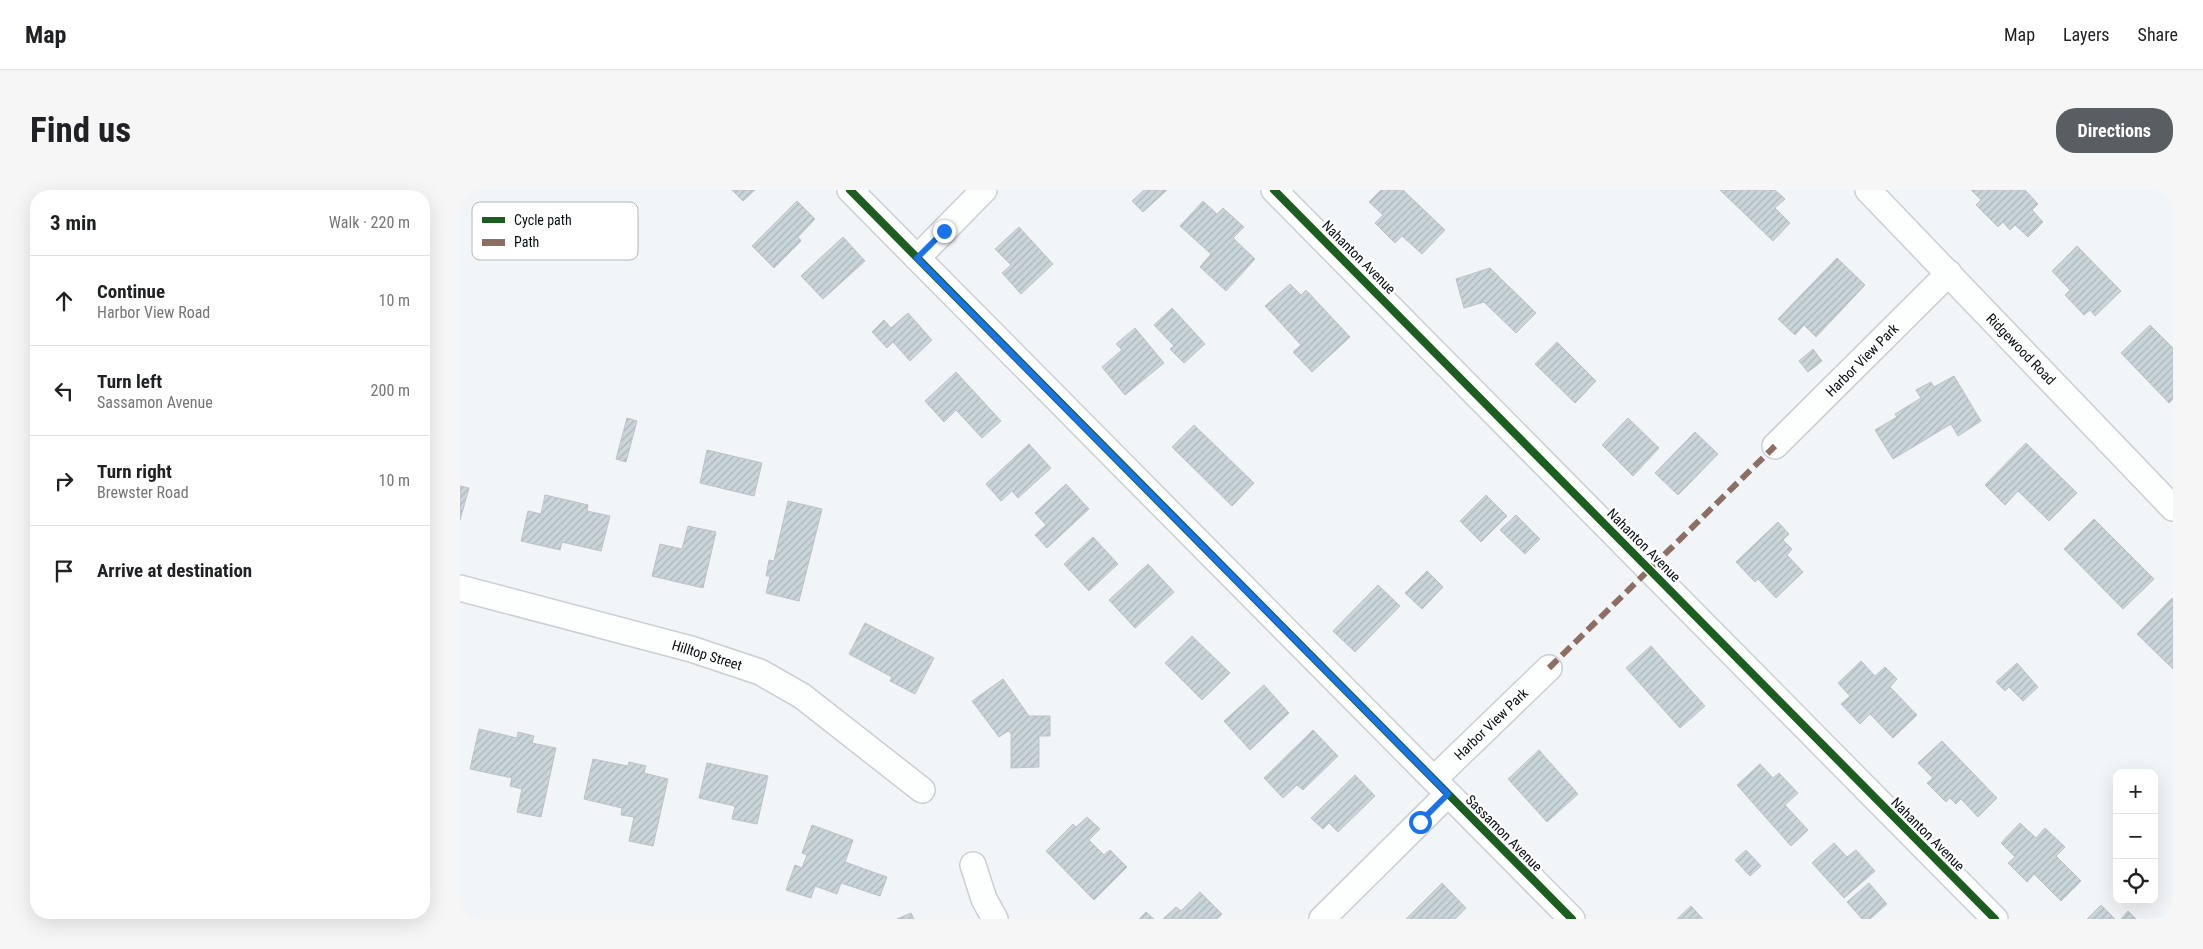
<!DOCTYPE html>
<meta charset="utf-8">
<style>
:root{--surface:#fff;--page:#f6f6f6;--text:#202124;--muted:#757577;--line:#e0e0e0;--accent:#595e62}
body{margin:0;font-family:"Roboto Condensed",sans-serif;background:var(--page);color:var(--text)}
.controls{position:absolute;right:15px;bottom:15px;display:grid;overflow:hidden;border-radius:10px;box-shadow:0 5px 20px #0002}
.controls button{width:45px;height:45px;display:grid;place-items:center;padding:0;border:0;border-bottom:1px solid var(--line);background:var(--surface);color:var(--text);font:25px sans-serif}
.stop{position:absolute;width:15px;height:15px;margin:-11px;border:4px solid #1a73e8;border-radius:50%;background:#fff}
.stop.end{background:#1a73e8;border-color:#fff;box-shadow:0 1px 5px #0008}
.list{margin:0;padding:0;list-style:none}
h2{display:flex;justify-content:space-between;align-items:center;height:65px;margin:0;padding:0 20px;font-size:21px}
h2 small{font-size:16px;font-weight:400;color:var(--muted)}
.list li{display:grid;grid-template-columns:32px 1fr auto;gap:15px;align-items:center;box-sizing:border-box;height:90px;padding:0 20px;border-top:1px solid var(--line)}
.list b{display:block;font-size:19px;white-space:nowrap}
.list p{margin:0;font-size:16px;white-space:nowrap;color:var(--muted)}
.list em{font-size:16px;font-style:normal;color:var(--muted)}
.icon{flex:none;width:28px;height:28px;fill:none;stroke:currentColor;stroke-width:2;stroke-linecap:round;stroke-linejoin:round}
.map{position:relative;flex:none;width:1713px;height:729px;overflow:hidden;border-radius:20px}
header{display:flex;align-items:center;gap:30px;box-sizing:border-box;height:70px;padding:0 25px;background:var(--surface);border-bottom:1px solid var(--line)}
header strong{font-size:24px}
nav{display:flex;gap:28px;margin-inline-start:auto;font-size:18px}
.intro{display:flex;align-items:center;justify-content:space-between;box-sizing:border-box;height:120px;padding:0 30px}
h1{margin:0;font-size:35px}
.button{padding:12px 22px;border-radius:20px;background:var(--accent);color:#fff;font-size:18px;font-weight:700}
main{display:flex;gap:30px;padding:0 30px}
aside{flex:1;background:var(--surface);border-radius:20px;box-shadow:0 5px 20px #0002}
.map>svg:first-child{display:block}
.building{fill:url(#building-hatch);stroke:#bdc2c5}
.lines{fill:none;stroke-linecap:round;stroke-linejoin:round}
.street-casing{stroke:#cacfd3;stroke-width:28}
.street{stroke:#fdfefe;stroke-width:25}
.quiet{stroke:#8d6e63;stroke-width:6;stroke-dasharray:12 6;stroke-linecap:butt}
.cycleway-casing{stroke:#fff;stroke-width:11}
.cycleway{stroke:#1b5e20;stroke-width:8}
.route{stroke:#1a73e8;stroke-width:6}
.labels{text-anchor:middle;dominant-baseline:central;stroke-width:5;stroke-linejoin:round;paint-order:stroke}
.street-label{font-size:14px;fill:#060d11;stroke:#fff}
.key{fill:#fff;stroke:#b4b6b8;stroke-width:1}
.key-label{font-size:14px;fill:#060d11}
</style>
<header>
<strong>Map</strong>
<nav><a>Map</a><a>Layers</a><a>Share</a></nav>
</header>
<div class="intro"><h1>Find us</h1><a class="button">Directions</a></div>
<main>
<aside>
<h2>3 min<small>Walk · 220 m</small></h2>
<ul class="list">
<li><svg class="icon" aria-label="ahead" viewBox="0 0 24 24"><path d="M12 20V5M6 11l6-6 6 6"/></svg><div><b>Continue</b><p>Harbor View Road</p></div><em>10 m</em></li>
<li><svg class="icon" aria-label="left" viewBox="0 0 24 24"><path d="M17 20v-9H6M10 6l-5 5 5 5"/></svg><div><b>Turn left</b><p>Sassamon Avenue</p></div><em>200 m</em></li>
<li><svg class="icon" aria-label="right" viewBox="0 0 24 24"><path d="M7 20v-9h11M14 6l5 5-5 5"/></svg><div><b>Turn right</b><p>Brewster Road</p></div><em>10 m</em></li>
<li><svg class="icon" aria-label="arrive" viewBox="0 0 24 24"><path d="M6 21V4h12l-3 4 3 4H6"/></svg><div><b>Arrive at destination</b></div></li>
</ul>
</aside>
<div class="map">
<svg width="1713" height="729" viewBox="0 0 1713 729">
<defs>
<pattern id="building-hatch" width="6" height="6" patternUnits="userSpaceOnUse" patternTransform="scale(1.25)"><rect width="6" height="6" fill="#c9d5d9"/><path d="M-1 1l2-2M0 6l6-6M5 7l2-2" fill="none" stroke="#abb6b9"/></pattern>
</defs>
<rect width="100%" height="100%" fill="#f2f5f8"/>
<path class="building" d="M272,0H295L283,11Z
M684,0H707L683,22L672,11Z
M921,0H943L985,40L962,64L942,46L935,53L915,33L923,25L909,12Z
M1260,0H1315L1325,9L1315,18L1330,33L1313,51Z
M1511,0H1565L1578,14L1572,20L1583,32L1568,47L1555,35L1550,40L1543,32L1538,37L1516,15L1521,10Z
M337,11L355,29L338,47L341,51L314,78L292,56Z
M743,11L757,24L763,18L784,37L773,48L795,69L766,101L740,77L751,64L720,36Z
M559,37L593,74L561,104L542,83L551,75L535,59Z
M383,47L405,71L363,109L341,86Z
M1617,56L1661,101L1635,126L1630,120L1624,125L1605,105L1610,100L1592,81Z
M1377,68L1405,95L1356,147L1344,135L1335,145L1318,129Z
M1030,78L1076,123L1056,143L1024,112L1004,118L996,89Z
M830,94L841,105L846,100L890,147L852,182L833,162L841,155L805,116Z
M712,118L745,154L724,173L710,159L714,156L694,135Z
M448,123L472,150L450,171L433,152L427,158L412,142L424,130L431,138Z
M1690,135L1713,158V209L1709,213L1661,163Z
M675,138L704,173L665,205L642,177L662,160L656,154Z
M1097,152L1136,191L1115,213L1075,174Z
M1353,159L1362,171L1348,182L1339,171Z
M496,182L541,231L522,248L496,220L484,232L465,211Z
M1494,186L1521,231L1498,246L1491,234L1433,269L1415,240L1437,227L1435,224L1461,208L1456,200L1471,192L1474,197Z
M167,228L177,231L166,272L156,269Z
M1168,228L1199,258L1173,286L1142,255Z
M734,235L794,293L772,316L712,257Z
M1235,242L1258,264L1218,305L1195,283Z
M1566,253L1617,303L1589,331L1558,301L1545,315L1525,295Z
M569,254L591,278L558,308L552,301L541,311L526,294Z
M247,260L302,273L294,306L240,293Z
M606,294L629,319L587,358L575,345L586,335L575,323Z
M0,296L9,298L0,330Z
M85,305L128,315L127,321L150,326L141,361L102,352L100,360L61,351L68,321L81,324Z
M1026,305L1047,326L1021,352L1000,331Z
M328,311L362,319L339,411L306,403L310,386H306L309,370L314,371Z
M1056,325L1080,349L1065,364L1040,340Z
M1634,329L1694,389L1663,419L1604,359Z
M1318,332L1329,344L1323,350L1332,359L1327,365L1343,382L1316,408L1298,389L1295,392L1276,372Z
M228,336L256,342L243,398L192,386L200,354L222,359Z
M633,347L658,374L629,401L604,374Z
M688,374L714,402L675,438L649,410Z
M967,381L983,397L962,419L945,403Z
M918,395L940,416L895,462L873,441Z
M1712,408L1713,410V479L1677,444Z
M405,433L474,468L455,504L430,491L432,487L389,464Z
M732,446L770,483L742,510L705,473Z
M1191,456L1245,516L1220,538L1166,478Z
M1401,471L1415,486L1425,477L1437,489L1430,497L1457,525L1433,548L1410,524L1400,534L1381,514L1390,506L1378,493Z
M1557,473L1578,497L1563,511L1549,497L1545,501L1536,492Z
M543,489L569,526H590V546H579V577L551,578V543L548,541L539,547L512,511Z
M804,495L829,523L790,560L764,531Z
M19,539L57,548L58,542L74,546L72,553L96,558L81,627L57,622L62,599L50,596L52,588L10,579Z
M853,540L878,566L843,600L837,595L823,608L804,588Z
M1482,551L1537,608L1518,627L1501,609L1496,614L1490,608L1486,612L1467,593L1473,588L1458,573Z
M1079,560L1118,604L1087,632L1048,589Z
M133,569L168,576L169,572L186,576L184,583L208,589L193,656L169,651L174,627L161,625L162,618L124,609Z
M247,573L308,586L297,634L272,629L275,616L239,608Z
M1300,574L1313,588L1319,583L1338,603L1325,615L1348,640L1331,656L1277,595Z
M895,585L915,606L878,642L869,633L863,639L851,628Z
M627,627L640,639L629,650L644,665L650,660L667,677L634,710L586,661L613,634L616,637Z
M1560,633L1576,648L1585,638L1605,657L1596,666L1621,691L1601,711L1574,684L1567,692L1548,673L1555,667L1541,653Z
M352,635L393,650L385,672L427,687L420,706L381,693L377,704L355,696L351,708L326,700L335,675L342,678L347,665L342,663Z
M1374,653L1387,667L1396,660L1415,681L1384,708L1352,673Z
M1286,660L1301,676L1290,686L1275,670Z
M982,693L1006,718L995,729H946Z
M1409,693L1427,714L1410,729H1402L1387,712Z
M740,702L762,724L757,729H703L716,717L721,721Z
M1641,715L1655,729H1627Z
M1231,716L1243,729H1217Z
M1668,721L1676,729H1661Z
M686,722L694,729H679Z
M451,723L454,729H437Z"/>
<g class="lines">
<defs>
<path id="street" d="M390,0L1112,729
M814,0L1535,729
M1408,0L1713,318
M457,68L524,0
M1315,256L1489,83
M0,398L231,459L300,482L342,506L462,600
M974,589L1089,478
M513,675L524,709L535,729
M862,729L988,604"/>
</defs>
<use href="#street" class="street-casing"/>
<use href="#street" class="street"/>
<path class="quiet" d="M1089,478L1315,256"/>
<defs>
<path id="cycleway" d="M390,0L1112,729
M814,0L1535,729"/>
</defs>
<use href="#cycleway" class="cycleway-casing"/>
<use href="#cycleway" class="cycleway"/>
</g>
<g class="lines">
<path class="route" d="M484,41L457,68L988,604L960,632"/>
</g>
<g class="labels">
<g class="street-label">
<text transform="translate(899 67) rotate(45)">Nahanton Avenue</text>
<text transform="translate(1561 159) rotate(46)">Ridgewood Road</text>
<text transform="translate(1402 170) rotate(-45)">Harbor View Park</text>
<text transform="translate(1184 355) rotate(45)">Nahanton Avenue</text>
<text transform="translate(247 465) rotate(17)">Hilltop Street</text>
<text transform="translate(1031 534) rotate(-44)">Harbor View Park</text>
<text transform="translate(1044 643) rotate(45)">Sassamon Avenue</text>
<text transform="translate(1468 644) rotate(45)">Nahanton Avenue</text>
</g>
</g>
<rect x="12" y="12" width="166" height="58" rx="8" class="key"/>
<rect x="22" y="27" width="23" height="6" fill="#1b5e20"/>
<rect x="22" y="49" width="23" height="7" fill="#8d6e63"/>
<g class="key-label">
<text x="54" y="35">Cycle path</text>
<text x="54" y="57">Path</text>
</g>
</svg>
<div class="controls">
<button>+</button>
<button>−</button>
<button><svg class="icon" aria-label="locate" viewBox="0 0 24 24"><circle cx="12" cy="12" r="6"/><path d="M12 2v4M12 18v4M2 12h4M18 12h4"/></svg></button>
</div>
<div class="stop" style="left:960px;top:632px"></div>
<div class="stop end" style="left:484px;top:41px"></div>
</div>
</main>
